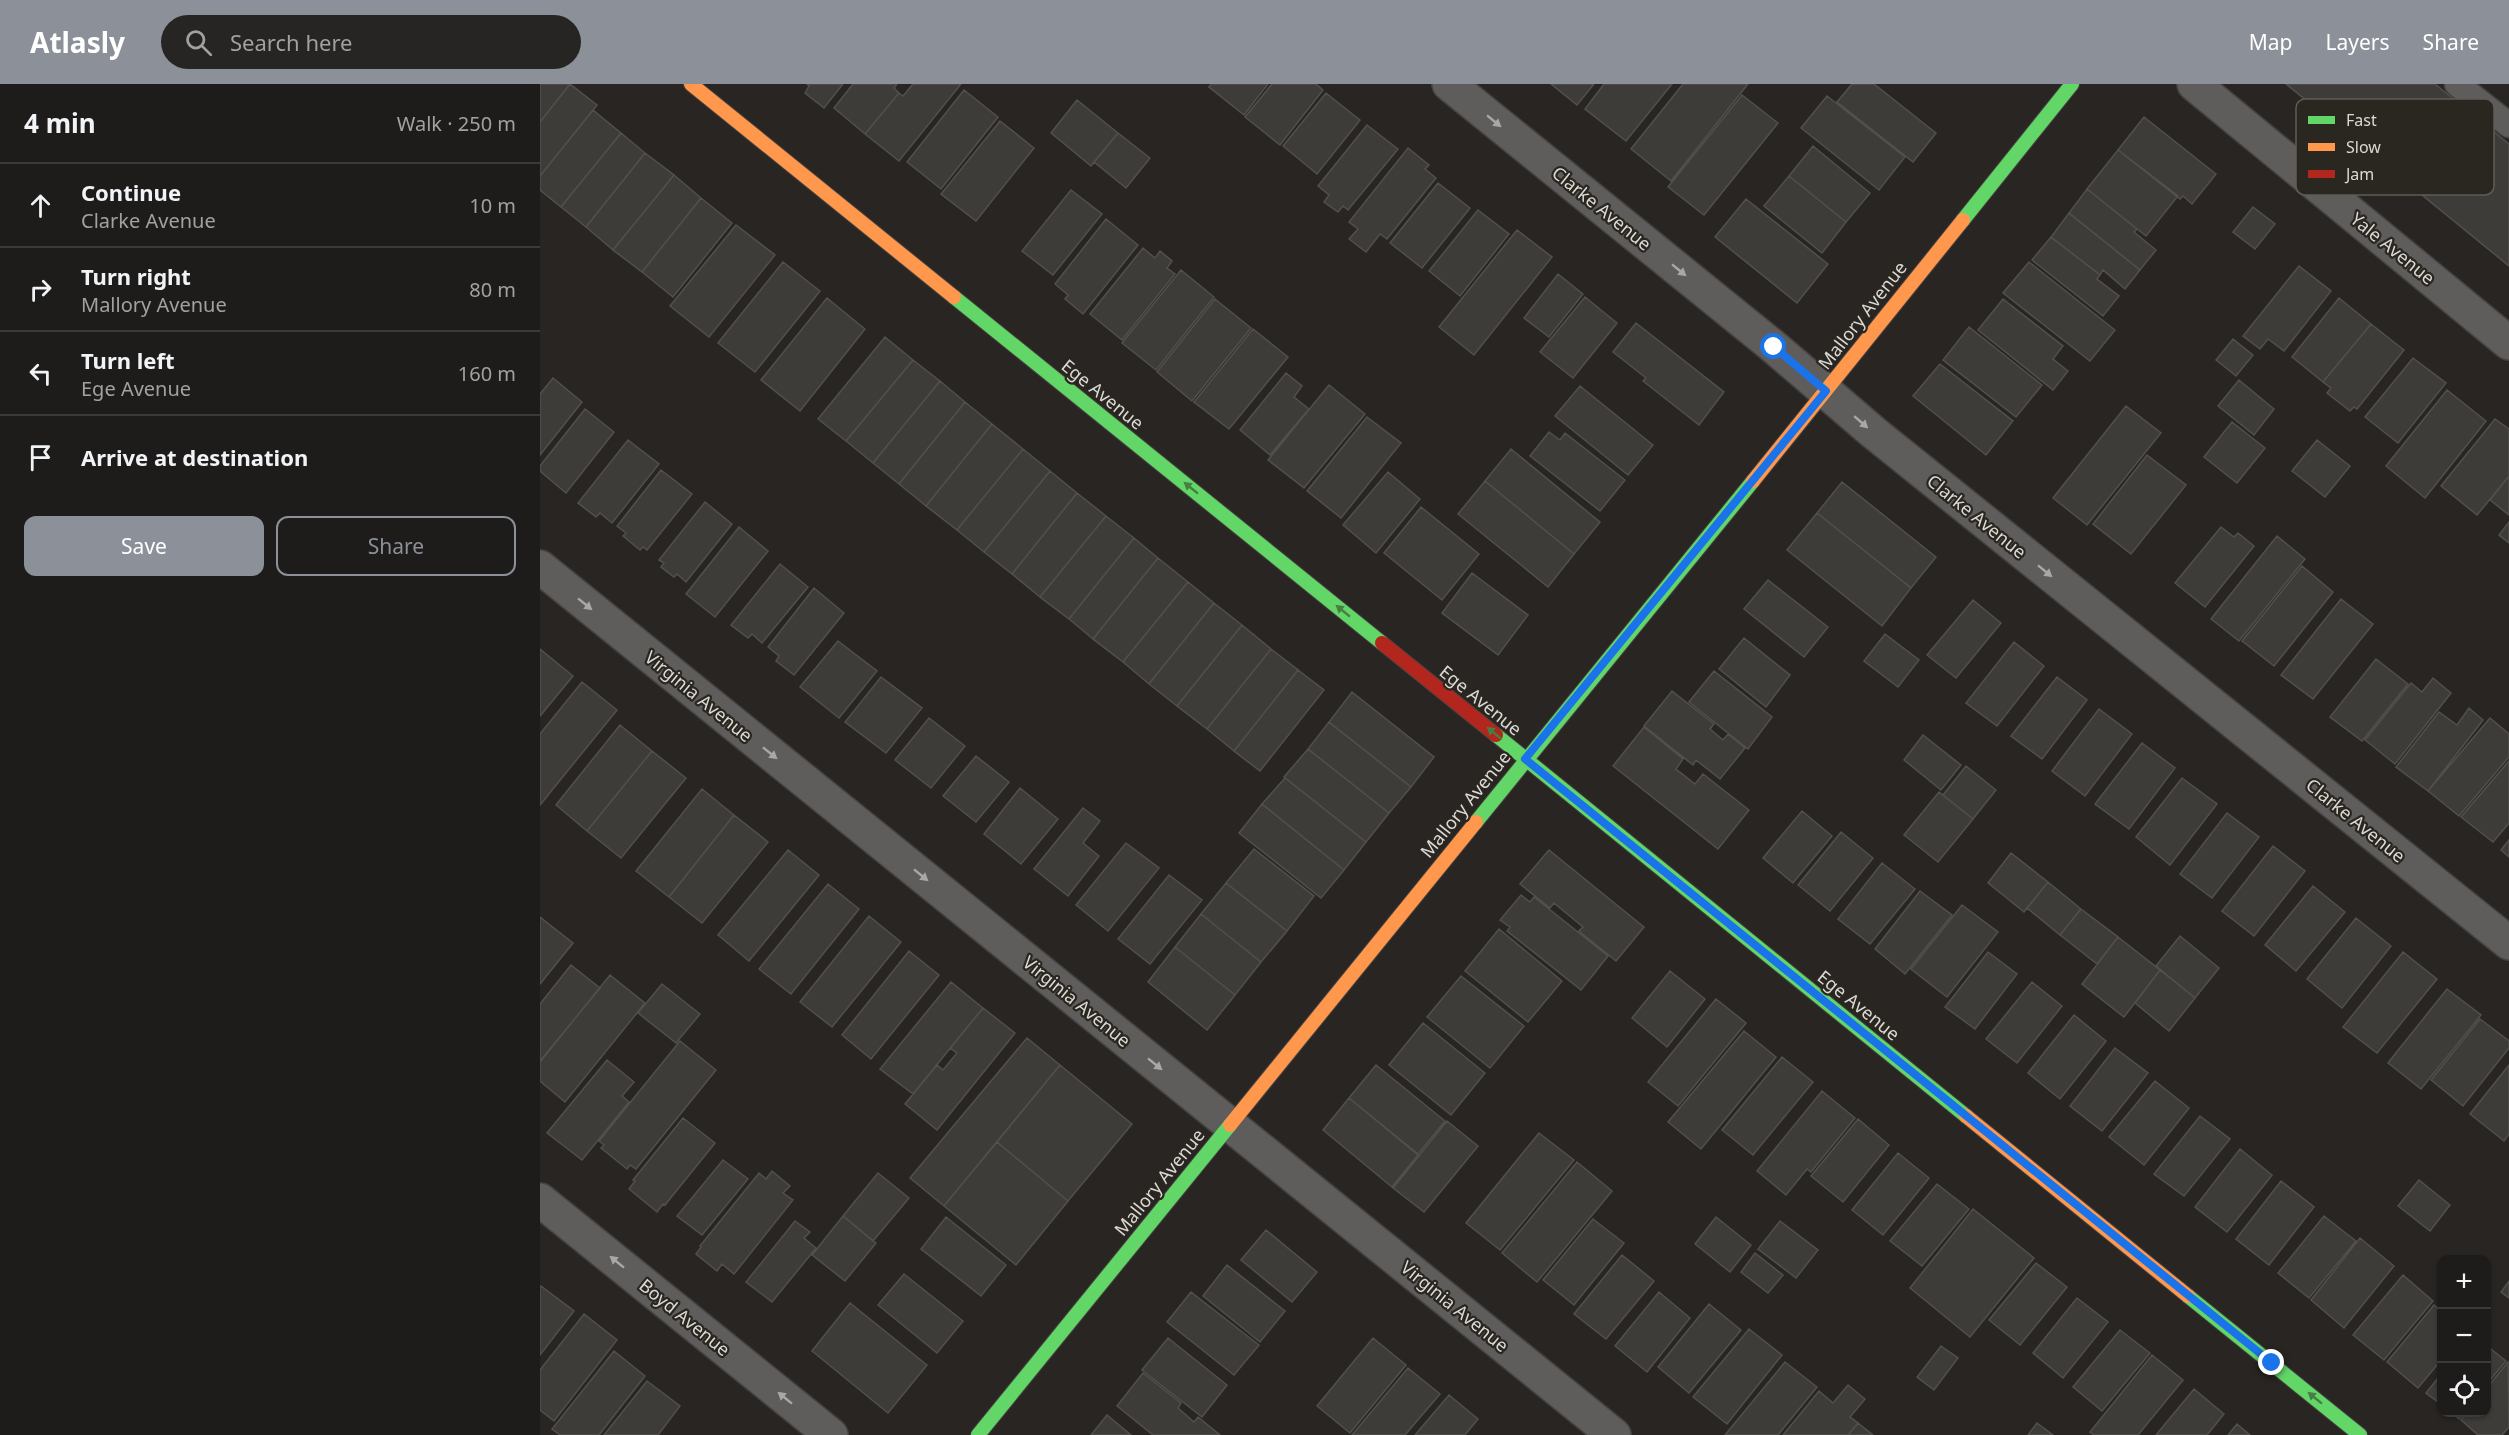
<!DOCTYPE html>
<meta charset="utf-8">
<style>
:root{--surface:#1e1c1a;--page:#262523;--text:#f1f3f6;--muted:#a1a1a2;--line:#3c3a39;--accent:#8c9099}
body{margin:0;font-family:"Noto Sans",sans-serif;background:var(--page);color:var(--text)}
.controls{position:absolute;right:18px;bottom:18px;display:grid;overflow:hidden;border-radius:12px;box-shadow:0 2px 4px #0004}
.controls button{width:54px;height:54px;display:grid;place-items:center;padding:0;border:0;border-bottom:2px solid var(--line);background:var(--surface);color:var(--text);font:30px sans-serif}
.stop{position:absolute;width:18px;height:18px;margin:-14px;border:4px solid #1a73e8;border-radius:50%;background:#fff}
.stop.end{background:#1a73e8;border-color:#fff;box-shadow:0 2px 6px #0008}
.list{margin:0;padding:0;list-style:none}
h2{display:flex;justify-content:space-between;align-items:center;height:78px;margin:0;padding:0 24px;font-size:26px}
h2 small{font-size:20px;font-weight:400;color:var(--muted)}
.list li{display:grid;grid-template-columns:39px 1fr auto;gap:18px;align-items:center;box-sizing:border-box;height:84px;padding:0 24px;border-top:2px solid var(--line)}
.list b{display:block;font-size:22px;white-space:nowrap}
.list p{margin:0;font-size:20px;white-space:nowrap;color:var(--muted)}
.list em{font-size:20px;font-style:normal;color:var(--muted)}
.actions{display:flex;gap:12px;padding:18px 24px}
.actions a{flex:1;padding:14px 0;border:2px solid var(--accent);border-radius:12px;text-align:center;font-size:21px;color:var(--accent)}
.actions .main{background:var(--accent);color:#fff}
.icon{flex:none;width:33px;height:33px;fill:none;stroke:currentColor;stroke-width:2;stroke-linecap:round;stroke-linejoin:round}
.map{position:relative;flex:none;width:1969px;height:1351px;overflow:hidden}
header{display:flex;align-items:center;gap:36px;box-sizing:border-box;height:84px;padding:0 30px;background:var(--accent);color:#fff}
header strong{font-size:28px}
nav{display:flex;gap:33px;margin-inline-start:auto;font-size:21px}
.search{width:420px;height:54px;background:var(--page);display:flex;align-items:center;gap:15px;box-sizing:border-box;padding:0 21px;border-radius:33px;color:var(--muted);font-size:22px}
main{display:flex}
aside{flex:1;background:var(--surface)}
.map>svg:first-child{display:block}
.building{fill:#3e3c39;stroke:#52504d;stroke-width:1.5}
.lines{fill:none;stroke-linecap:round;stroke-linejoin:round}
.lane-casing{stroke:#444240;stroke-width:27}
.street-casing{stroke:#444240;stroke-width:36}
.fast-casing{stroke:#444240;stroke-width:16}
.slow-casing{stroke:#444240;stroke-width:16}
.jam-casing{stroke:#444240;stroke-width:16}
.lane{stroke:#5e5d5c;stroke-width:24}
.street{stroke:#5e5d5c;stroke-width:33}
.fast{stroke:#63d668;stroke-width:14}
.slow{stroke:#ff974d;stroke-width:14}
.jam{stroke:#b3261e;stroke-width:14}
.oneway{fill:#aaa7a5}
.oneway2{fill:#467e44}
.route{stroke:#1a73e8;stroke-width:8}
.labels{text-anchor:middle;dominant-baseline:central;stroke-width:4.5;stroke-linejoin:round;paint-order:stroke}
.street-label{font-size:18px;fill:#dcd9d6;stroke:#2a2620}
.key{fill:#2a2620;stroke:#5f5c57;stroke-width:1.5}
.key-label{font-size:16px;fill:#dcd9d6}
</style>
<header>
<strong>Atlasly</strong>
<div class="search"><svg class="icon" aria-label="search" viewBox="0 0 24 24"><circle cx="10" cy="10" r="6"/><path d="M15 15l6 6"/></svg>Search here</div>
<nav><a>Map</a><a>Layers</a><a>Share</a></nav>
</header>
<main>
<aside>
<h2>4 min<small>Walk · 250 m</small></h2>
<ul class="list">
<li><svg class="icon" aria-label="ahead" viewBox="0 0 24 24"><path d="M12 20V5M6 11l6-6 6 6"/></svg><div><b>Continue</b><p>Clarke Avenue</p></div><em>10 m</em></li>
<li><svg class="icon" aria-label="right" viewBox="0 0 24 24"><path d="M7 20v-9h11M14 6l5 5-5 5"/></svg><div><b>Turn right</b><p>Mallory Avenue</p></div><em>80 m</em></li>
<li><svg class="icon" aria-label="left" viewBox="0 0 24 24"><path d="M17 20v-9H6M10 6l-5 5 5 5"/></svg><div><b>Turn left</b><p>Ege Avenue</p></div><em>160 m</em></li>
<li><svg class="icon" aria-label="arrive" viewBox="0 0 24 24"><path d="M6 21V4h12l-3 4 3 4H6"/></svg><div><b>Arrive at destination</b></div></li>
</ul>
<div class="actions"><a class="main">Save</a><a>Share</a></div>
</aside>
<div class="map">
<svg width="1969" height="1351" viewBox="0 0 1969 1351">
<rect width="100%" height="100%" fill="#282522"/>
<path class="building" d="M0,0H30L0,38Z
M30,0L57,21L0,92V38Z
M267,0H303L284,24L265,9L269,2Z
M313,0H357L354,4L359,9L325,50L294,24Z
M373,0H421L359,77L325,50L359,9L363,12Z
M671,0H728L704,31L669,3Z
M732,0H776L783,6L740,61L705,33Z
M1011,0H1054L1037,21Z
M1064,0H1132L1086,57L1045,25Z
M1143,0H1208L1131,97L1091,65Z
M1312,0H1334L1396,49L1373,78L1297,18Z
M1746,0H1895L1969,60V182Z
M424,6L458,33L401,105L367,78Z
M786,9L820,36L777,90L743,62Z
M1202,11L1238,39L1164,131L1128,103Z
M1287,12L1365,73L1339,106L1261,44Z
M537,16L578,49L551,82L511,49Z
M53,26L81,49L21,123L0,106V92Z
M1604,33L1676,90L1652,120L1643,112L1640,115L1578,66Z
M460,37L494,64L436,137L401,110Z
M827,41L858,65L808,126L803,122L798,128L784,118L789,111L778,102Z
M81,49L105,69L46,143L21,123Z
M578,49L610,74L586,104L554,78Z
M1273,62L1330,109L1306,138L1249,92Z
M868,64L889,81L885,85L896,94L847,155L840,150L826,168L809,155L818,145L809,138Z
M1578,66L1638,112L1606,152L1547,105Z
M105,69L134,91L73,166L46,143Z
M134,91L161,114L102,188L73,166Z
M1249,92L1306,138L1282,169L1224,122Z
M898,99L930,124L882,184L850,159Z
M1547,105L1597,145L1594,148L1616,166L1600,186L1529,129Z
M531,106L562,130L513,191L482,167Z
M161,114L192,139L133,213L102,188Z
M1206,115L1288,180L1257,219L1175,153Z
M1713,123L1735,140L1715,165L1693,148Z
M938,126L969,150L920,212L889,187Z
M1529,129L1600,186L1585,205L1563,186L1560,191L1511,153Z
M566,135L598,161L543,230L525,215L528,211L515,200Z
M196,141L235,171L169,253L130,222Z
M977,146L1012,173L934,271L899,243Z
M1511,153L1560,191L1557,195L1579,212L1563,232L1492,176Z
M603,164L615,174L620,167L632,177L627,184L635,190L582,256L550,230Z
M243,178L280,207L215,288L178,259Z
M1489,178L1575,246L1550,277L1463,209Z
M1759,182L1791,207L1744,267L1728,255L1720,265L1703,252Z
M641,186L674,213L616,286L582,259Z
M1018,190L1043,210L1009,253L984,234Z
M1045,213L1077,239L1033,294L1000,268Z
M287,214L325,245L260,327L221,296Z
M1799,214L1831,240L1783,298L1752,273Z
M675,215L711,244L652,317L617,288Z
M1463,215L1523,262L1513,275L1528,287L1513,306L1438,246Z
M1096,239L1184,308L1159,341L1103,297L1106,294L1073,268Z
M1831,240L1864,266L1817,325L1814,323L1810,327L1787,309L1791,304L1783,298Z
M1429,243L1502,301L1476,333L1403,276Z
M713,245L748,273L689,345L654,318Z
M345,253L373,276L306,357L278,335Z
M1693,255L1713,271L1696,292L1676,276Z
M1873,274L1906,299L1858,359L1825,333Z
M373,276L400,297L333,379L306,357Z
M1400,280L1473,337L1446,371L1373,312Z
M746,289L762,302L754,313L769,325L730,371L700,346Z
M13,294L42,318L0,371V310Z
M1699,296L1734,325L1714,351L1678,322Z
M400,297L425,318L359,400L333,379Z
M789,301L825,330L764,404L728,376Z
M1040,302L1113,361L1088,391L1015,332Z
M1907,306L1946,337L1885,414L1846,382Z
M425,318L452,340L386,422L359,400Z
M1586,322L1621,349L1547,441L1513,414Z
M45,325L74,348L26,409L0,387V382Z
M827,333L861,359L801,434L767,407Z
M1955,335L1969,345V392L1937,431L1901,402Z
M1692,338L1725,364L1697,399L1664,373Z
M452,340L483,365L417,446L386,422Z
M1009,348L1020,356L1025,349L1085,396L1060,427L990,372Z
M88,356L119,380L72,439L60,429L56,433L38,419Z
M1777,356L1810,382L1785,413L1752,387Z
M483,365L510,387L444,468L417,446Z
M971,365L1060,438L1034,470L945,397Z
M1607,371L1646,401L1591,470L1553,440Z
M121,386L152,410L107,466L103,463L100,466L83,452L86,449L77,442Z
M510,387L537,409L472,490L444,468Z
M848,388L880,415L836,469L803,441Z
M1969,392V431L1950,416Z
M945,397L1034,470L1008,503L918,430Z
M1302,398L1396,473L1371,504L1277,429Z
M537,409L566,432L500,513L472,490Z
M165,418L192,440L146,498L137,490L134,493L121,483L124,479L119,476Z
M881,423L939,470L902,516L844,469Z
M1277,429L1371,504L1342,542L1247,466Z
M566,432L594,454L529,535L500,513Z
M1969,438V459L1959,451Z
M199,443L228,467L175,533L146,510Z
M1681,443L1694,453L1698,449L1714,462L1665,523L1635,499Z
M1737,452L1765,475L1699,557L1671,535Z
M594,454L618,474L553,555L529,535Z
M618,474L648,498L583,578L553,555Z
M240,480L268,503L222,559L212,550L208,554L191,541Z
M1762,482L1793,508L1734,582L1702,557Z
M932,489L988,531L958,571L902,529Z
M1228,496L1288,543L1264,573L1204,525Z
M648,498L674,519L609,600L583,578Z
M274,504L304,529L254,591L236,577L239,572L228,563Z
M1801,515L1833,540L1773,615L1741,591Z
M1433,516L1461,539L1416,594L1387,571Z
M674,519L702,541L637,622L609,600Z
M702,541L731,565L667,645L637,622Z
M1345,550L1379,576L1358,603L1324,577Z
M1204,554L1250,591L1226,623L1179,585Z
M298,557L337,587L299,634L260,603Z
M1474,558L1504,582L1457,642L1426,619Z
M0,565L33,592L0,632Z
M731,565L758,586L694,667L667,645Z
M1836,575L1868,600L1822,657L1790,633Z
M758,586L784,606L720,687L694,667Z
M1174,587L1232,633L1208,665L1149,618Z
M341,593L382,624L346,669L305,638Z
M1517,593L1547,616L1502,675L1471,652Z
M1893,594L1911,609L1855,680L1825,656L1871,599L1882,608Z
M42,598L77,626L0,721V650Z
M1132,607L1174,640L1170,645L1183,656L1188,650L1205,664L1180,695L1156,676L1153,681L1104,642Z
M812,608L894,673L871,703L789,638Z
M1929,624L1943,636L1888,707L1856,683L1899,628L1917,641Z
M1559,625L1592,650L1545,712L1512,687Z
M389,634L425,662L391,704L355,676Z
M1950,634L1969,650V673L1919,732L1888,707Z
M789,638L871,703L849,729L768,665Z
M80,641L112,667L47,747L16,721Z
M1104,643L1143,675L1136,685L1155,700L1163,690L1209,726L1178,765L1073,682Z
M1383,651L1421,681L1401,706L1364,676Z
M1602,659L1635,684L1589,745L1555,720Z
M768,665L849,729L826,758L744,693Z
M112,667L146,694L81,774L47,747Z
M436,672L469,698L436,738L403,712Z
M1969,677V739L1953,758L1921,733Z
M1426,682L1456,706L1433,735L1403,711Z
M745,694L826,758L804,786L722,720Z
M1642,694L1677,720L1630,781L1596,753Z
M480,704L518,735L481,780L444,750Z
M162,705L194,731L129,813L96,787Z
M1399,708L1433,735L1398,778L1364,751Z
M722,720L804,786L781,814L699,749Z
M543,724L560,737L543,759L559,772L528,812L494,785Z
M1262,727L1292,752L1253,799L1223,774Z
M1687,729L1719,753L1672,814L1640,790Z
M194,731L228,758L162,839L129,813Z
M1301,748L1333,774L1290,827L1258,801Z
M1969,756V773L1961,766Z
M586,759L619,784L568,847L536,821Z
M1733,762L1765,787L1714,852L1682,827Z
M714,765L774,812L747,847L686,799Z
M248,766L279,791L209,877L178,851Z
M1009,766L1104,843L1076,877L1039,847L1043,843L1014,819L1010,824L980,800Z
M1471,769L1508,798L1484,828L1448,799Z
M1342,779L1375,805L1330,860L1298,835Z
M629,791L662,816L610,880L578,855Z
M1508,798L1541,825L1520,851L1487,824Z
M686,799L747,847L721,878L661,830Z
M288,800L319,825L251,910L219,885Z
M1773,802L1805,828L1756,887L1725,861Z
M1380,807L1412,831L1365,890L1335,865Z
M981,811L990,818L994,813L1068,872L1041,906L967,847L970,843L960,836Z
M1422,821L1458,848L1407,913L1371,885Z
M1541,825L1578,853L1557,880L1520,851Z
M661,830L721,878L695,911L635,863Z
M329,832L361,858L292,943L260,918Z
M0,833L33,859L0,900Z
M1816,834L1851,862L1802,924L1767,895Z
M959,845L1022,897L988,938L925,887Z
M1640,852L1679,884L1655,914L1616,882Z
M1578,853L1620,886L1584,933L1542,900Z
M635,863L695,911L667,946L608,898Z
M369,867L399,891L331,975L302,951Z
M1448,868L1477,890L1435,945L1405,923Z
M1863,868L1897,895L1837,969L1803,943Z
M31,881L60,904L0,977V920Z
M1620,886L1655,914L1629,947L1595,919Z
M1130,887L1165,915L1127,963L1092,934Z
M70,891L105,919L25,1018L0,997V978Z
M921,892L984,942L950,984L887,933Z
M411,898L443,924L373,1010L340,985Z
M1492,898L1522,922L1477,979L1446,955Z
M122,900L160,930L136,959L98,929Z
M1907,905L1941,931L1881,1005L1848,979Z
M1176,915L1206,939L1138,1022L1108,998Z
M443,924L475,949L397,1046L365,1020L397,981L403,986L417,969L410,964Z
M1534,931L1566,957L1520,1015L1488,989Z
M1940,935L1969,957V964L1923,1022L1891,996Z
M883,939L945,989L911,1031L849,981Z
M1204,947L1236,973L1161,1065L1128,1038Z
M487,954L520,981L404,1122L370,1094Z
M140,957L176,986L96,1085L90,1081L87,1085L61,1064L64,1061L59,1057Z
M1575,964L1608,989L1562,1047L1530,1022Z
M1242,973L1273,998L1213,1071L1182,1046Z
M67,976L94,998L82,1012L89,1018L42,1076L7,1049Z
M520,981L592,1040L528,1117L457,1058Z
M836,981L905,1037L878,1070L809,1014Z
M1969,981V1050L1964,1057L1930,1030Z
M1615,997L1649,1024L1604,1081L1569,1053Z
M1282,1007L1315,1034L1271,1088L1267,1085L1246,1111L1217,1087Z
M809,1014L878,1071L852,1103L783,1046Z
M1660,1032L1690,1055L1644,1112L1614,1090Z
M143,1034L175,1059L125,1121L123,1120L117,1128L89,1105L95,1097L93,1096Z
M1318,1035L1349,1061L1303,1118L1271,1092Z
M907,1037L938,1062L884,1128L853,1104Z
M999,1049L1034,1076L960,1166L926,1139Z
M457,1058L528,1117L476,1181L404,1122Z
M1700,1065L1732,1091L1687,1148L1655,1123Z
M1358,1069L1389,1094L1343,1151L1312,1126Z
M183,1076L208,1095L162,1151L137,1132Z
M1037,1078L1072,1107L997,1198L962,1169Z
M232,1087L250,1102L243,1109L253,1116L194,1190L182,1180L177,1187L156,1170L161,1163L160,1162L219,1089L226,1095Z
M338,1089L369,1114L333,1157L303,1132Z
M1879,1096L1910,1121L1890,1147L1858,1122Z
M1741,1097L1774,1123L1729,1181L1696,1155Z
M1397,1100L1429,1125L1382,1182L1350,1157Z
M1433,1125L1494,1174L1430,1253L1370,1204Z
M303,1132L336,1159L305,1197L272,1171Z
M1784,1132L1816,1157L1769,1214L1738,1189Z
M406,1133L466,1181L441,1212L381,1165Z
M1176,1133L1211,1161L1190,1188L1155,1160Z
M1053,1135L1084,1159L1034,1221L1003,1196Z
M255,1137L270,1148L264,1154L276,1164L232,1218L206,1198Z
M1240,1137L1278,1166L1256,1194L1218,1165Z
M726,1146L777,1188L752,1218L701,1176Z
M1820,1154L1854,1182L1804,1244L1771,1216Z
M1215,1169L1243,1191L1228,1209L1201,1188Z
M1082,1171L1114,1197L1066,1255L1034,1230Z
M1496,1179L1527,1203L1480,1261L1449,1236Z
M687,1181L745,1227L720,1258L663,1212Z
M364,1190L423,1237L397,1269L338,1221Z
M1863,1191L1893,1217L1844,1276L1813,1251Z
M1969,1197V1214L1961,1208Z
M1,1202L34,1227L0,1271V1203Z
M651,1208L719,1261L694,1291L627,1238Z
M1119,1208L1150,1234L1107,1288L1075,1262Z
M1537,1214L1568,1238L1523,1294L1493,1269Z
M310,1219L387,1281L348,1329L272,1267Z
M1169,1220L1201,1246L1149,1309L1118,1283Z
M1894,1221L1902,1227V1275L1878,1304L1847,1278Z
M44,1230L77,1256L14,1337L0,1326V1286Z
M1209,1245L1242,1271L1187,1340L1153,1313Z
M1580,1246L1610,1269L1562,1327L1533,1303Z
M628,1254L687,1301L662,1333L602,1286Z
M833,1254L866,1281L810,1349L777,1322Z
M1946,1261L1966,1277L1946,1301Z
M1401,1262L1418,1274L1394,1306L1377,1293Z
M74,1267L105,1292L59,1351H20L12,1345Z
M1612,1271L1643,1296L1598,1351H1554L1550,1348Z
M1245,1278L1277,1303L1238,1351H1185Z
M1968,1278L1969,1343L1962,1351H1938L1921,1336L1927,1328H1946V1305Z
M868,1284L900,1310L865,1351H812Z
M603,1289L641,1319L638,1324L654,1338L658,1333L680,1351H613L577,1322Z
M1902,1289V1321L1886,1309Z
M107,1297L140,1322L118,1351H64Z
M1308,1301L1325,1315L1310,1333L1318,1339L1308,1351H1243L1279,1307L1293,1319Z
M1654,1305L1684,1330L1667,1351H1616Z
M909,1311L938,1335L925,1351H875Z
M1911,1328H1924L1919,1335Z
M567,1331L591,1351H551Z
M1318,1339L1333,1351H1308Z
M1497,1339L1513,1351H1488Z
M1697,1340L1710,1351H1688Z"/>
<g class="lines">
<defs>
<path id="lane" d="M1917,0L1969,41"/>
<path id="street" d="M909,0L1234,263L1333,348L1969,859
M1654,0L1969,259
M0,483L1074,1351
M0,1116L291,1351"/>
<path id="fast" d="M1423,136L1532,0
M414,213L842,559
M956,651L1426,1032
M936,738L1213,397
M1648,1212L1820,1351
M438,1351L690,1041"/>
<path id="slow" d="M151,0L414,213
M1213,397L1423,136
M1426,1032L1648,1212
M690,1041L936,738"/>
<path id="jam" d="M842,559L956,651"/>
</defs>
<use href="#lane" class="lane-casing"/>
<use href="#street" class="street-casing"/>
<use href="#fast" class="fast-casing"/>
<use href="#slow" class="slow-casing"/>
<use href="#jam" class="jam-casing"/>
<use href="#lane" class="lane"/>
<use href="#street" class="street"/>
<use href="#fast" class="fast"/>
<use href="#slow" class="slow"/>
<use href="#jam" class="jam"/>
</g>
<defs><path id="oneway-solid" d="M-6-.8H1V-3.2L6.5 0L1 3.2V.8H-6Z" transform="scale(1.5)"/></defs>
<g class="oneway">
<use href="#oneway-solid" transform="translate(954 37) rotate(39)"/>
<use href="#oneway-solid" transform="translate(1139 186) rotate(39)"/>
<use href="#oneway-solid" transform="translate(1321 338) rotate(41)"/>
<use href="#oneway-solid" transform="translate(1505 487) rotate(39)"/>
<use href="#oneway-solid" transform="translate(45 520) rotate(39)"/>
<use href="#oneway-solid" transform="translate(230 669) rotate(39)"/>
<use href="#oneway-solid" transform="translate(381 791) rotate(39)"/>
<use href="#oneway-solid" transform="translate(615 980) rotate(39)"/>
<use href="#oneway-solid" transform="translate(77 1178) rotate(-141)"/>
<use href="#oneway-solid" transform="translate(245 1314) rotate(-141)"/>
</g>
<g class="oneway2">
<use href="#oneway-solid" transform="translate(651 404) rotate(-141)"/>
<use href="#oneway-solid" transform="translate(803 527) rotate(-141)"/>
<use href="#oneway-solid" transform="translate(954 649) rotate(-141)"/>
<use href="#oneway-solid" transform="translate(1775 1314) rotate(-141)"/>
</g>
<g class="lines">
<path class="route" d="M1234,263L1286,307L985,675L1732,1279"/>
</g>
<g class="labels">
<g class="street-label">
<text transform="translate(1062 124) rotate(39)">Clarke Avenue</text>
<text transform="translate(1853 164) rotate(39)">Yale Avenue</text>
<text transform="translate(1322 231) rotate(-52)">Mallory Avenue</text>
<text transform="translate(563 310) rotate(39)">Ege Avenue</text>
<text transform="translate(1437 432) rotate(39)">Clarke Avenue</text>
<text transform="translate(159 612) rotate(39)">Virginia Avenue</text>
<text transform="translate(941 616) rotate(39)">Ege Avenue</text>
<text transform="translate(925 720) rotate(-51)">Mallory Avenue</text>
<text transform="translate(1816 736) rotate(39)">Clarke Avenue</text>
<text transform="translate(537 917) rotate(39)">Virginia Avenue</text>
<text transform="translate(1319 921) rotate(39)">Ege Avenue</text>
<text transform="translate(619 1098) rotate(-51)">Mallory Avenue</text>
<text transform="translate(915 1222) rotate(39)">Virginia Avenue</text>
<text transform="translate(145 1233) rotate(39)">Boyd Avenue</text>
</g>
</g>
<rect x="1756" y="15" width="198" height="96" rx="9" class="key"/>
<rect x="1768" y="32" width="27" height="8" fill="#63d668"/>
<rect x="1768" y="59" width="27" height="8" fill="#ff974d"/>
<rect x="1768" y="86" width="27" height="8" fill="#b3261e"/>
<g class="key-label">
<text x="1806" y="42">Fast</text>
<text x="1806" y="69">Slow</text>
<text x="1806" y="96">Jam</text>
</g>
</svg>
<div class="controls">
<button>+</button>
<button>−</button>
<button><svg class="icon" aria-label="locate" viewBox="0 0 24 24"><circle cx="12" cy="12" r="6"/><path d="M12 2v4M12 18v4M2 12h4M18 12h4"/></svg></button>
</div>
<div class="stop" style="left:1234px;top:263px"></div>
<div class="stop end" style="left:1732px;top:1279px"></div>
</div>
</main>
